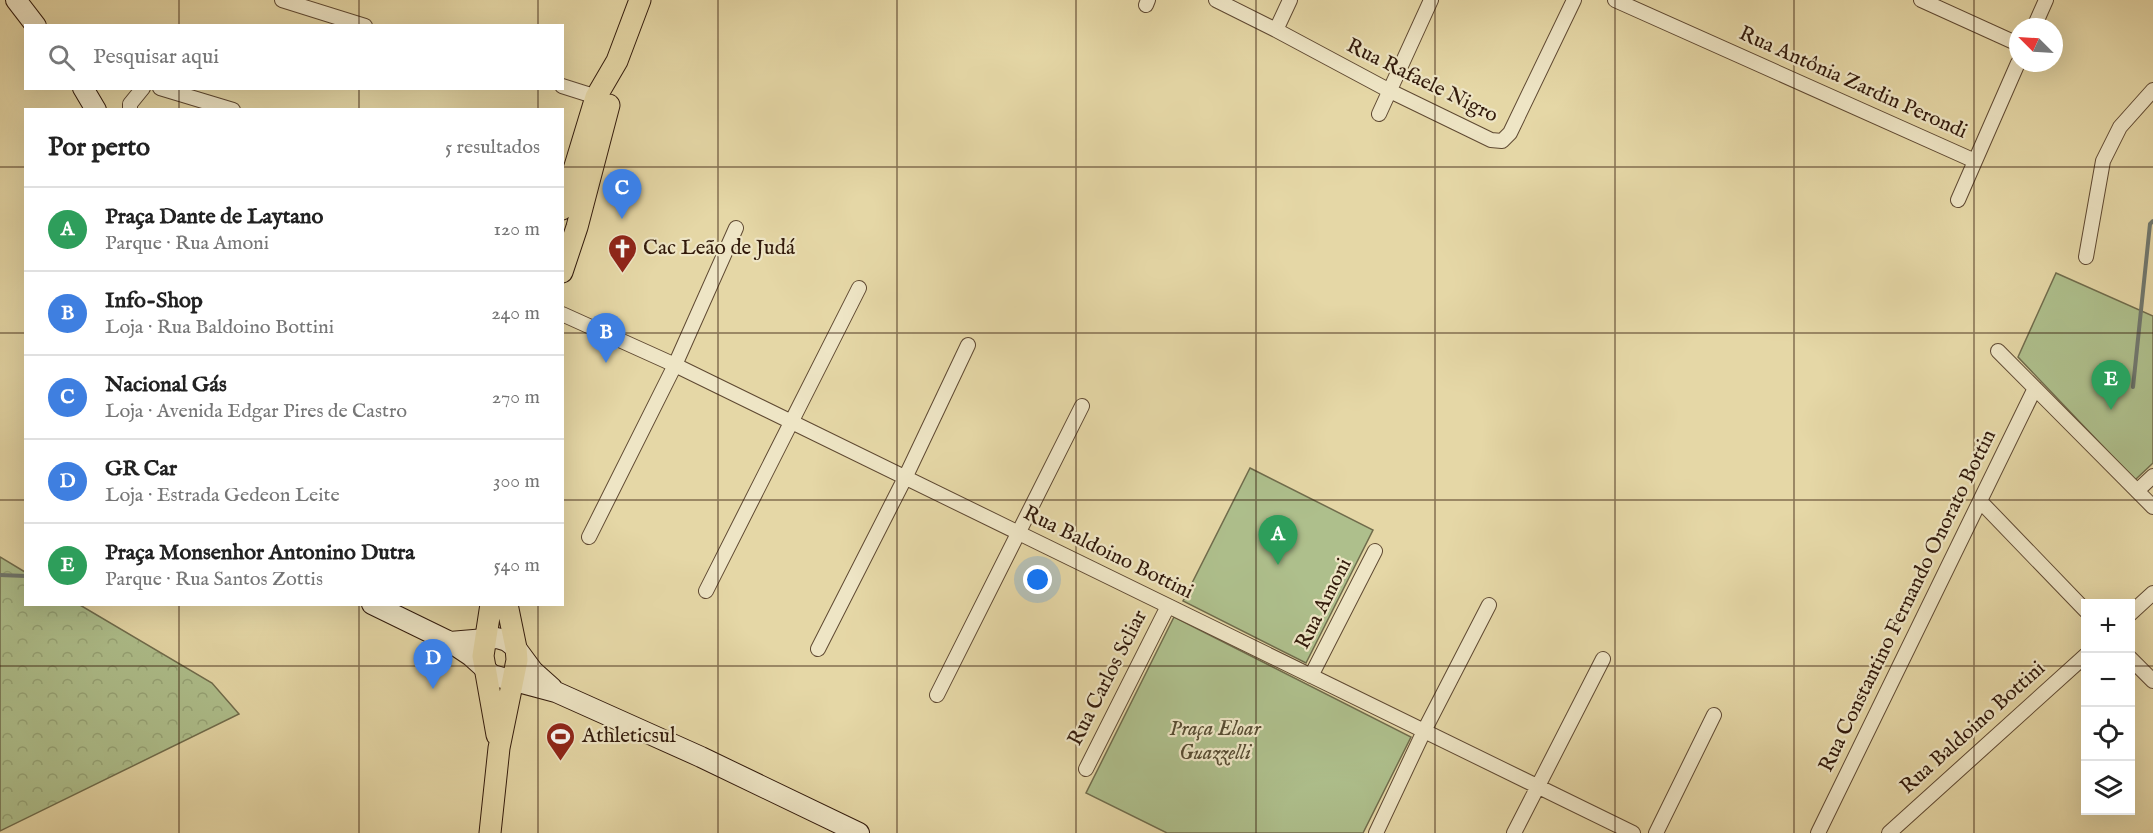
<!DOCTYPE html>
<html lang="pt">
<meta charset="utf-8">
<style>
:root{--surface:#fff;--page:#f6f6f6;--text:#222;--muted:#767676;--line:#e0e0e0;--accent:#8f2418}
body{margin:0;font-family:"IM FELL English",serif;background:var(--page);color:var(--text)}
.controls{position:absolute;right:18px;bottom:18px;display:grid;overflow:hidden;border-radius:0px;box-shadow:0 6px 24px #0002}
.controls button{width:54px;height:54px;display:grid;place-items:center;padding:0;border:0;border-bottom:2px solid var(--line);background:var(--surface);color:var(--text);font:30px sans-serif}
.compass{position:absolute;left:2009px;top:18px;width:54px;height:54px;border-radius:50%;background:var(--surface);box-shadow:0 6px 24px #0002;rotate:294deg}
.you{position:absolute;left:1038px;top:580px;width:21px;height:21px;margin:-15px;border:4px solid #fff;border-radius:50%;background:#1a73e8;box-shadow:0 0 0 9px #1a73e833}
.badge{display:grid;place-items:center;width:39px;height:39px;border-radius:50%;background:var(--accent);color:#fff;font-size:20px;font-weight:700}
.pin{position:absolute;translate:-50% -50px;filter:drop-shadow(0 2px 3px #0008)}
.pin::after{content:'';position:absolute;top:32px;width:21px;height:18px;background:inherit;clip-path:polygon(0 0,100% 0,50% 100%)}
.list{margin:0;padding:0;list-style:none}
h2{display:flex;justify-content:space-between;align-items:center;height:78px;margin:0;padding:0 24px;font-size:26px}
h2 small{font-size:20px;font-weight:400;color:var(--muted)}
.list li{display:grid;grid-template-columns:39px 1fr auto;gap:18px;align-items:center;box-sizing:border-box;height:84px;padding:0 24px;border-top:2px solid var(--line)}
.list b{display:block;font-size:22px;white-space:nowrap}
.list p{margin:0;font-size:20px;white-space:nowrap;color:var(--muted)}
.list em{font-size:20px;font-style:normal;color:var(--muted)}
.icon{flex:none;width:33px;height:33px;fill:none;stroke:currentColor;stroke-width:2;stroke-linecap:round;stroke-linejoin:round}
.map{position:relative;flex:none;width:2153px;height:833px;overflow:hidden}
.search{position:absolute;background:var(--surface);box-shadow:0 6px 24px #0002;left:24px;top:24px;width:540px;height:66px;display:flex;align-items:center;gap:15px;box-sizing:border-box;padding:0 21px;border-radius:0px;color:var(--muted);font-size:22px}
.panel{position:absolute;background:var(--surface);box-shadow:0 6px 24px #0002;left:24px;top:108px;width:540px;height:498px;border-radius:0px}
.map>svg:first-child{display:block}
.forest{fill:url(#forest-crowns);stroke:#706c4c;stroke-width:1.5}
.green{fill:#aebf8c;stroke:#706c4c;stroke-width:1.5}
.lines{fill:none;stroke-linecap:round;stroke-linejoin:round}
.stream{stroke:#70786f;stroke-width:4}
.minor-casing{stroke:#5f4932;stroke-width:16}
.secondary-casing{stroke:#321a0b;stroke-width:22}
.primary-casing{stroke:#321a0b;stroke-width:23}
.minor{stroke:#eee5c5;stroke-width:14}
.secondary{stroke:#eee5c5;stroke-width:20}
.primary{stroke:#e5d7a6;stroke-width:21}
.grid{fill:none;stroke:#321a0b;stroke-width:1.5;stroke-opacity:0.55}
.labels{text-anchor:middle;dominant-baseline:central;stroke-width:4.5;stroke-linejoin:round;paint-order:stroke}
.street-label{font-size:21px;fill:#321a0b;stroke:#eee5c5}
.poi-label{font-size:21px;fill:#321a0b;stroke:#eee5c5;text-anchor:start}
.park-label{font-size:21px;font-style:italic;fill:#574c32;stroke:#eee5c5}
</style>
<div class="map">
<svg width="2153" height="833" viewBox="0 0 2153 833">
<defs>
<pattern id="forest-crowns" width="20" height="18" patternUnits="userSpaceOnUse" patternTransform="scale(1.5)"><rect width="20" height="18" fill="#aebf8c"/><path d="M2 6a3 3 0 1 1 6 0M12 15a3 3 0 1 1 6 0" fill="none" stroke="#96a477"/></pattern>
</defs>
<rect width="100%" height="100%" fill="#e5d7a6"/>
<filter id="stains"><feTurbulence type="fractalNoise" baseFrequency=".00333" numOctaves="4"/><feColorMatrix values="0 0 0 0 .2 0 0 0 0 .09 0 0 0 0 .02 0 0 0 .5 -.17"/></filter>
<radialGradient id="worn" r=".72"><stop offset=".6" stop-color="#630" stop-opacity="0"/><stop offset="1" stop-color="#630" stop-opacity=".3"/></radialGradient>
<path class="forest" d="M0,557L25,572L26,604L80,605L212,683L239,714L0,831Z"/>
<path class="green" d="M2056,273L2153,316V463L2135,480L2018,357Z
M1250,468L1373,530L1306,663L1183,601Z
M1174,617L1411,737L1363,833H1167L1086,793Z"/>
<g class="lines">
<path class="stream" d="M2133,387L2150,224L2153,221
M0,575L26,576"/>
<defs>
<path id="minor" d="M282,0L365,26
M1216,0L1276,30L1390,91L1491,140L1502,141L1510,133L1574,0
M1615,0L1975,161
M1921,0L2018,44
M1146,5L1148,0
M2034,27L2046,0
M1276,30L1290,0
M562,86L603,99
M160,88L233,110
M130,110V104L143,88
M1379,114L1431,0
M1958,200L2018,63
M2086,257L2103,161L2120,127L2153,90
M562,314L675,365L1633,833
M1998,351L2153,507
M2137,491L2153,476
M1980,501L2086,611
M589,537L675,365L736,228
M706,591L859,288
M2130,614L2153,593
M818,649L905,478L968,345
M2130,658L2153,681
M1311,676L1375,551
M937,695L1082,406
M1086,769L1168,606
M1376,833L1424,731L1489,605
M1514,833L1603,659
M1656,833L1714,715
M1818,833L2035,388
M1889,833L2086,655"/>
<path id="secondary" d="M16,0L36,26
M83,88L96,110
M372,604L450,642L471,656L492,675L556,692L701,757L859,833
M450,642L497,638L507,641L516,648L533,671L552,688"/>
<path id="primary" d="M562,209L596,97L617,61L640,0
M562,272L577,227L609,105
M491,604L483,656L497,735
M490,833L499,748L517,660L516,648L507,604"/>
</defs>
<use href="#minor" class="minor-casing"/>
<use href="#secondary" class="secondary-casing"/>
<use href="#primary" class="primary-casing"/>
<use href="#minor" class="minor"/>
<use href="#secondary" class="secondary"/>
<use href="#primary" class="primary"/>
</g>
<path class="grid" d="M179,0V26M359,0V26M538,0V26M718,0V833M897,0V833M1076,0V833M1256,0V833M1435,0V833M1615,0V833M1794,0V833M1974,0V833M179,88V110M359,88V110M538,88V110M0,167H26M562,167H2153M0,333H26M562,333H2153M0,500H26M562,500H2153M179,604V833M359,604V833M538,604V833M0,666H2086M2130,666H2153"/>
<defs>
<symbol id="church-pin" viewBox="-11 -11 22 30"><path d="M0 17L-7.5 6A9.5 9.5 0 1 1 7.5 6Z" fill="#8f2418" stroke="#eee5c5"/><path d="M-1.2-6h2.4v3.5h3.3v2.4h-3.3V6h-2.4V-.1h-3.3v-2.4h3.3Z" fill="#fff"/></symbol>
<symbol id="stadium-pin" viewBox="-11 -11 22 30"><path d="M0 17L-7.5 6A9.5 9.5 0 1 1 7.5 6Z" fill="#8f2418" stroke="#eee5c5"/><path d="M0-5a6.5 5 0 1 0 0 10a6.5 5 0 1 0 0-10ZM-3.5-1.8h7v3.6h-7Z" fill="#fff"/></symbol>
</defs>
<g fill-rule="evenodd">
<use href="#church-pin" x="606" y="232" width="33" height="45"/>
<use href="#stadium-pin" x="544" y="720" width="33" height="45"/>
</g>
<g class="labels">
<g class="street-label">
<text transform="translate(1422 81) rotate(26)">Rua Rafaele Nigro</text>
<text transform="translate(1853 83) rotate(24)">Rua Antônia Zardin Perondi</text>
<text transform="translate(1108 553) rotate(26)">Rua Baldoino Bottini</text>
<text transform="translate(1908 601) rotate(-64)">Rua Constantino Fernando Onorato Bottin</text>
<text transform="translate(1324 604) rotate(-63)">Rua Amoni</text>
<text transform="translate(1108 678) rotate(-63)">Rua Carlos Scliar</text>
<text transform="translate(1973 728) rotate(-42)">Rua Baldoino Bottini</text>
</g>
<g class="poi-label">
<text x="643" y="248">Cac Leão de Judá</text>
<text x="582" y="736">Athleticsul</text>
</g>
<g class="park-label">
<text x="1215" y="729">Praça Eloar<tspan x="1215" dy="24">Guazzelli</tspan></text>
</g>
</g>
<rect width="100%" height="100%" filter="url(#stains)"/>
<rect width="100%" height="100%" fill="url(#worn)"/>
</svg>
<div class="controls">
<button>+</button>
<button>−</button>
<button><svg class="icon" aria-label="locate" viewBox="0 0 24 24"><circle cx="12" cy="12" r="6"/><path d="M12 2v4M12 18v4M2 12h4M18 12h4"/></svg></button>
<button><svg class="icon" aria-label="layers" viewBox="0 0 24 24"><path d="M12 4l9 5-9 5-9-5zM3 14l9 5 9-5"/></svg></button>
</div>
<svg class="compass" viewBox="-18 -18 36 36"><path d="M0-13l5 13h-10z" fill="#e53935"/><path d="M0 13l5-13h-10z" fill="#767676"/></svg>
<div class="you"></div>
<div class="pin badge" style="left:1278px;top:565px;background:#2e9e5b">A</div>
<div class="pin badge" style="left:606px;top:363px;background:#3f7fe0">B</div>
<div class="pin badge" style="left:622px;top:219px;background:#3f7fe0">C</div>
<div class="pin badge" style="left:433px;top:689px;background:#3f7fe0">D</div>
<div class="pin badge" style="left:2111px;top:410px;background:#2e9e5b">E</div>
<div class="search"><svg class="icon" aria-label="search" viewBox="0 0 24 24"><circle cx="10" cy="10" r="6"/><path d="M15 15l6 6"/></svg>Pesquisar aqui</div>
<section class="panel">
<h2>Por perto<small>5 resultados</small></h2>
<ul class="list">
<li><span class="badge" style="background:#2e9e5b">A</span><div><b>Praça Dante de Laytano</b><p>Parque · Rua Amoni</p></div><em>120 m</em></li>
<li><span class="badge" style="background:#3f7fe0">B</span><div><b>Info-Shop</b><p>Loja · Rua Baldoino Bottini</p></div><em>240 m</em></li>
<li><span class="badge" style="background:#3f7fe0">C</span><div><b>Nacional Gás</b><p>Loja · Avenida Edgar Pires de Castro</p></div><em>270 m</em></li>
<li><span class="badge" style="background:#3f7fe0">D</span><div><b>GR Car</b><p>Loja · Estrada Gedeon Leite</p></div><em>300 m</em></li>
<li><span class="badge" style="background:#2e9e5b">E</span><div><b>Praça Monsenhor Antonino Dutra</b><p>Parque · Rua Santos Zottis</p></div><em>540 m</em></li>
</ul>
</section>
</div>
